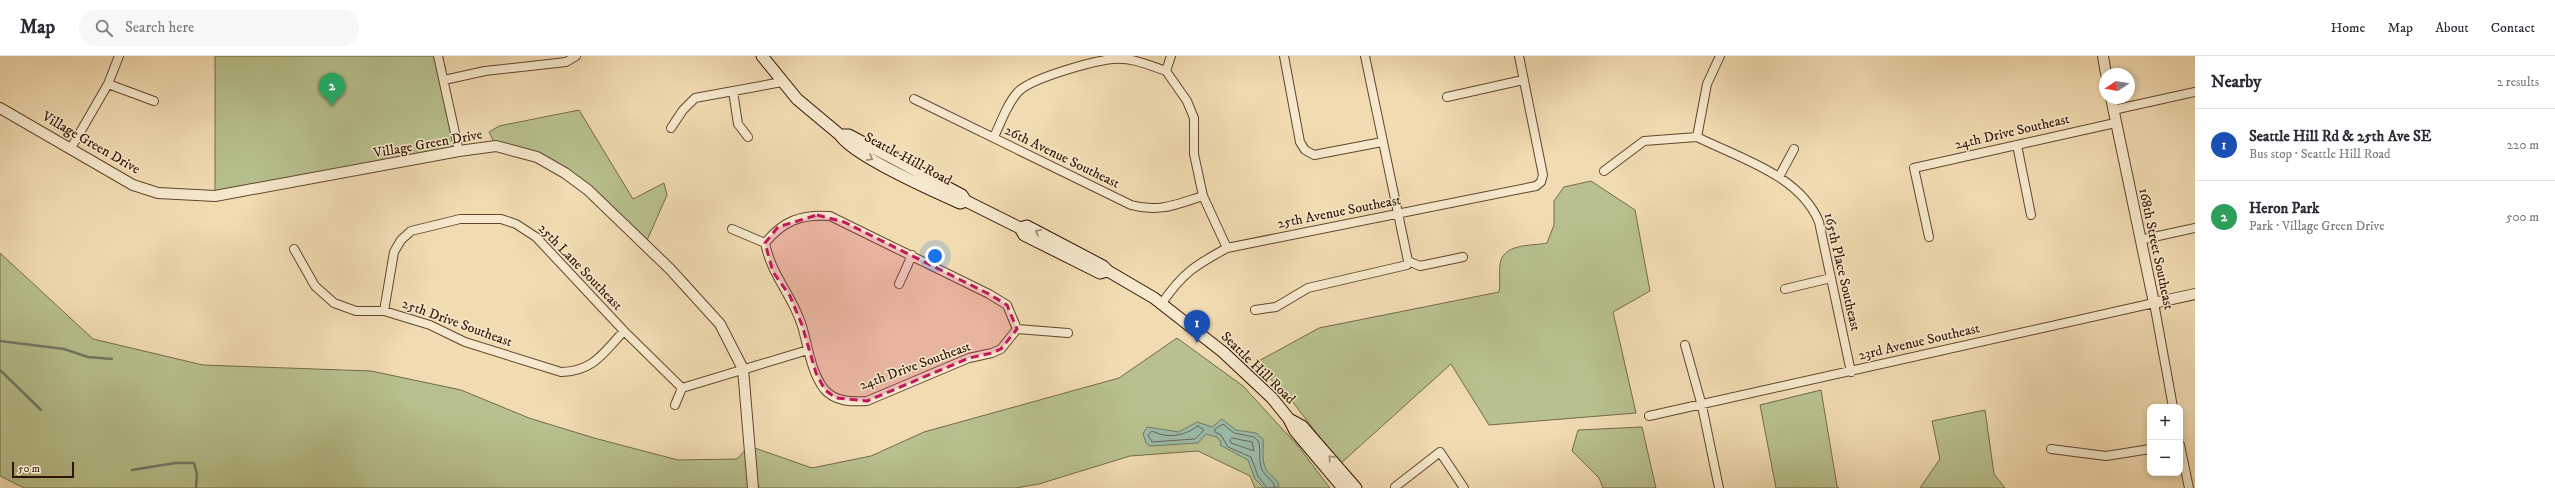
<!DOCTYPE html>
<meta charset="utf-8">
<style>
:root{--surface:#fff;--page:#f7f7f7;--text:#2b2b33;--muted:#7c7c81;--line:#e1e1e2;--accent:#8f2418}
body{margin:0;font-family:"IM FELL DW Pica",serif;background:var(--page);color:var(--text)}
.controls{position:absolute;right:12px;bottom:12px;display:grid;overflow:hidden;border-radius:8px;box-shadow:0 2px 6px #0003}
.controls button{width:36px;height:36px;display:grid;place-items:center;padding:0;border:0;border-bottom:1px solid var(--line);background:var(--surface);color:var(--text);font:20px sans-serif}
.compass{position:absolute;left:2099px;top:12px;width:36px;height:36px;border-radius:50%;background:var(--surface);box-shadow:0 2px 6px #0003;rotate:258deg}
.scale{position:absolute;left:12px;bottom:10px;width:62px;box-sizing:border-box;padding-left:4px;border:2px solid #311302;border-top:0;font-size:11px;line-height:14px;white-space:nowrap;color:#311302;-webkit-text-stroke:3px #f6e8cc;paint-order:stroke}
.you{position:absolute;left:935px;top:200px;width:14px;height:14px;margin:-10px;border:3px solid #fff;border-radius:50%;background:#1a73e8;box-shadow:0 0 0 6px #1a73e833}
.badge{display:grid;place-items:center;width:26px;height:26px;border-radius:50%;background:var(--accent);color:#fff;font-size:13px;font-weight:700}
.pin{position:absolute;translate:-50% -33px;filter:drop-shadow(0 1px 2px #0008)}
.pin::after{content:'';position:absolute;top:21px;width:14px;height:12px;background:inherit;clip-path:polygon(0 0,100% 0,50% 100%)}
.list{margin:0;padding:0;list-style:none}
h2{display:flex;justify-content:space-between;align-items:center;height:52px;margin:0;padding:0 16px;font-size:17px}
h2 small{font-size:13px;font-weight:400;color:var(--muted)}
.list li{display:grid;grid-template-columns:26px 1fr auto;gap:12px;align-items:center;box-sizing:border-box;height:72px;padding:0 16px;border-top:1px solid var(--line)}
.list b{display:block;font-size:15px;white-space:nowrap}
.list p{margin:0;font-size:13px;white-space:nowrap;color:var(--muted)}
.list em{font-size:13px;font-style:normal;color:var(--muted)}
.icon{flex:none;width:22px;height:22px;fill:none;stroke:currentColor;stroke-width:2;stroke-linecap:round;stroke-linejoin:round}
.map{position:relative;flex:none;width:2195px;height:432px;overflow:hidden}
header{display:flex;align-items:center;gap:24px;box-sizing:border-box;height:56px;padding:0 20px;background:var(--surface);border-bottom:1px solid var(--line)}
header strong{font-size:19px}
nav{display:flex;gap:22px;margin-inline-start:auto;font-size:14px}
.search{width:280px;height:36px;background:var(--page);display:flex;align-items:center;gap:10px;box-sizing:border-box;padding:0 14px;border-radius:16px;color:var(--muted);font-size:15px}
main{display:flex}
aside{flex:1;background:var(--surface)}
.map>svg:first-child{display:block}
.green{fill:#b8c18d;stroke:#746a48}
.water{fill:#9bbbaa;stroke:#717867}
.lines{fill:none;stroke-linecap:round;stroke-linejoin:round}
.shore{stroke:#666756;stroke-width:1}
.stream{stroke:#717867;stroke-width:2.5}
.minor-casing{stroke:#61452e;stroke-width:10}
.tertiary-casing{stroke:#61452e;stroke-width:12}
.secondary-casing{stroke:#311302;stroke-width:13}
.minor{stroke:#f6e8cc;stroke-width:8}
.tertiary{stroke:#f6e8cc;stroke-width:10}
.secondary{stroke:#f6e8cc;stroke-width:11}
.oneway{stroke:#9d8871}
.marked{fill:#c2185b;fill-opacity:0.2;stroke:#c2185b;stroke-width:3;stroke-dasharray:8 5;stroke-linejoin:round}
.labels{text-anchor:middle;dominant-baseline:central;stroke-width:3;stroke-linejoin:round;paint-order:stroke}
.street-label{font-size:14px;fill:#311302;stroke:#f6e8cc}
</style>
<header>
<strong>Map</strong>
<div class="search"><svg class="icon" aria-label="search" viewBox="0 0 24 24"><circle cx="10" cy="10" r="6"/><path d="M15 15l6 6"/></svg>Search here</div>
<nav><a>Home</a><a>Map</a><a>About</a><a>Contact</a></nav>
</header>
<main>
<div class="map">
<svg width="2195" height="432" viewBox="0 0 2195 432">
<rect width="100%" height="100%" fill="#f1dbb1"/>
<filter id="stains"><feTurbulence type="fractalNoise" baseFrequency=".005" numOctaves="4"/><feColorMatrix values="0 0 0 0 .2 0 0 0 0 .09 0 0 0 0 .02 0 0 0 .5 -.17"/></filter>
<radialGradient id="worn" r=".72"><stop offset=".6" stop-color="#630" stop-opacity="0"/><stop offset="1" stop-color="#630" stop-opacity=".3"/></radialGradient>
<path class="green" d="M215,0H438L459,95L215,140Z
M579,54L633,143L664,127L667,139L645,189L565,117L496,90L489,76L499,70Z
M1591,125L1635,154L1650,235L1613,256L1636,357L1489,369L1451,308L1340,408L1292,345L1255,307L1319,272L1499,236C1501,226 1498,213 1501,204C1507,187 1534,190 1547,187L1554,169V145L1564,131Z
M0,197L93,283L203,309L371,315L461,334L529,362L594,382L678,404L737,403L749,390L812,412L871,400L924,376L1119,322L1177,282L1243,330L1298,390L1330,432H1255L1250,420L1198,395L1130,400L1039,428L1016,432H24L0,420Z
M1821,334L1837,430L1839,432H1776L1760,349Z
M1985,354L1994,418L2005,432H1920L1940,403L1932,365Z
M1642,371L1656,432H1603L1599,422L1572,395L1578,374Z"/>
<path class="water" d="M1222,363L1236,374L1256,377L1263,383C1264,394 1261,403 1266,413C1270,420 1278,422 1279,431L1264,432L1255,423L1248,404L1220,389L1221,386L1217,381L1206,378L1198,387L1150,390L1146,387L1143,378L1147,371L1179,376L1197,366L1212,371Z"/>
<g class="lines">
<path class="shore" d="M1198,370L1204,374L1195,383L1152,386L1148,379L1152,375C1168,383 1184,380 1198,370Z
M1232,382L1252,386L1254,395L1231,387L1230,384Z
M1267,432L1258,420L1251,401L1228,391L1221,379L1215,376V373L1223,368L1234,377L1254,381L1259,386C1261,396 1258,404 1262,414C1266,421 1274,425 1275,432"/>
<path class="stream" d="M0,285L64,293L88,301L112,303
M0,314L41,354
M132,414L175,407H194L197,418L196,432"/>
<defs>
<path id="minor" d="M438,0L459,95
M1284,0L1300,86L1305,94L1314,99L1382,86
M1720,0L1707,28L1697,81C1739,102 1800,119 1819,166L1851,316
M1166,15L1187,45L1194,62V98L1203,140L1227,192
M1166,15L1171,0
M444,24L485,15L566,6L576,0
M108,28L154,45
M733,35L738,68L748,81
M1447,41L1523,24
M914,43L1131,149C1159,157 1177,148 1203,140
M2113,54L2195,36
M671,72L683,54L695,42L782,26
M994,81C1001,66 1007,48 1018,36C1031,22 1093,5 1113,3C1131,1 1149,9 1166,15
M2017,89L2031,159
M71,92L108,28L119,0
M1604,115L1644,85L1697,81
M1779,121L1794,93
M732,173L765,187
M1929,181L1914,112L2115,67
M2140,184L2195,172
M765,187C772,221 792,238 802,270C808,290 811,316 824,333C835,346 852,346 867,345L969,302L992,297L1001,293L1017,273
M765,187C783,165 801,158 830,160L989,238L1007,249L1017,273
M294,193L315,230L334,247L356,255H384L430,269L465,286L561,316C594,315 603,297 624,275
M1408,205L1420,210L1463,201
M899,228L912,199
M1785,233L1831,222
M1162,247C1183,217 1194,210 1227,192L1536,130L1541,126L1543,119L1519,0
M1255,254L1276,251L1308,232L1407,209L1408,205L1365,0
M384,255L394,196L401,184L411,175L460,163H501L516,168L536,181L624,275L682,332L808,294
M1017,273L1068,277
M1685,289L1702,350L1719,432
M675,349L682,332
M1649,360L2154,247L2173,351
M2180,389L2189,432
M2051,393L2106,400L2150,393
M1395,431L1440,396L1464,432"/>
<path id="tertiary" d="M2103,0L2106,18
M2111,42L2154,247L2195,238
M0,52L133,129L158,137L215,140L459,95L496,90L537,101L565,117L588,134L670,213L720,268L743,313L753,432"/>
<path id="secondary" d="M762,0L797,43L840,79C852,99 935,136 960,147L966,145
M840,79H849L962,139L966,145L1020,172L1024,179L1100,217L1108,215
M1020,172L1027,170L1103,210L1108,215L1154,242L1223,296L1272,342L1289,363L1295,375L1343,432
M1289,363L1302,370L1356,432"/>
</defs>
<use href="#minor" class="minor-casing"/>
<use href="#tertiary" class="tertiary-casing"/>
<use href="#secondary" class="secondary-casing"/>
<use href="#minor" class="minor"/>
<use href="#tertiary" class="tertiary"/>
<use href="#secondary" class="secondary"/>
</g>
<defs><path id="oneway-chevron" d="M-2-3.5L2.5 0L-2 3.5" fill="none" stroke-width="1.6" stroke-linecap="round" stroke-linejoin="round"/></defs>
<g class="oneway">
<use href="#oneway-chevron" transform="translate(870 102) rotate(28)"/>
<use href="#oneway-chevron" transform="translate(1038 176) rotate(-153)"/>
<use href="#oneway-chevron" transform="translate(1331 402) rotate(-131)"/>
</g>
<path class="marked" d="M817,159L844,166L989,238L1007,249L1017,273L1001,293L992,297L969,302L867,345L836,342L825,334L816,317L802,269L790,240L773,216L765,187L778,171Z"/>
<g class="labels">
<g class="street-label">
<text transform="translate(2012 76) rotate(-13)">24th Drive Southeast</text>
<text transform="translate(91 87) rotate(30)">Village Green Drive</text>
<text transform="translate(428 88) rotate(-10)">Village Green Drive</text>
<text transform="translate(1062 101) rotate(26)">26th Avenue Southeast</text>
<text transform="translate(908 103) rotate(28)">Seattle Hill Road</text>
<text transform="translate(1339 156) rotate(-11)">25th Avenue Southeast</text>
<text transform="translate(2156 193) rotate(78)">168th Street Southeast</text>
<text transform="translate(580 211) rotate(46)">25th Lane Southeast</text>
<text transform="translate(1842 216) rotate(77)">165th Place Southeast</text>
<text transform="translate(457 267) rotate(20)">25th Drive Southeast</text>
<text transform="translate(1919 286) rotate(-13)">23rd Avenue Southeast</text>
<text transform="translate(915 310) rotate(-20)">24th Drive Southeast</text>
<text transform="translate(1258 312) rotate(44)">Seattle Hill Road</text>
</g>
</g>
<rect width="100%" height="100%" filter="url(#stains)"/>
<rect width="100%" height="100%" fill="url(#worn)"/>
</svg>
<div class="controls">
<button>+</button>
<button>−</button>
</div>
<svg class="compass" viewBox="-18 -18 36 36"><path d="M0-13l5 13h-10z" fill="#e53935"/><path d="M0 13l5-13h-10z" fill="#7c7c81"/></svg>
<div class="scale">50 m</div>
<div class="you"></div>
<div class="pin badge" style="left:1197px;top:287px;background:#1a4fb4">1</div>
<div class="pin badge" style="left:332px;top:50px;background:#2e9e5b">2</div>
</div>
<aside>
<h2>Nearby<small>2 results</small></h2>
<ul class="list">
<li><span class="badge" style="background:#1a4fb4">1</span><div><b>Seattle Hill Rd &amp; 25th Ave SE</b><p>Bus stop · Seattle Hill Road</p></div><em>220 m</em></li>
<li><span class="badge" style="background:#2e9e5b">2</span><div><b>Heron Park</b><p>Park · Village Green Drive</p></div><em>500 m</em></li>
</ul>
</aside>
</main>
